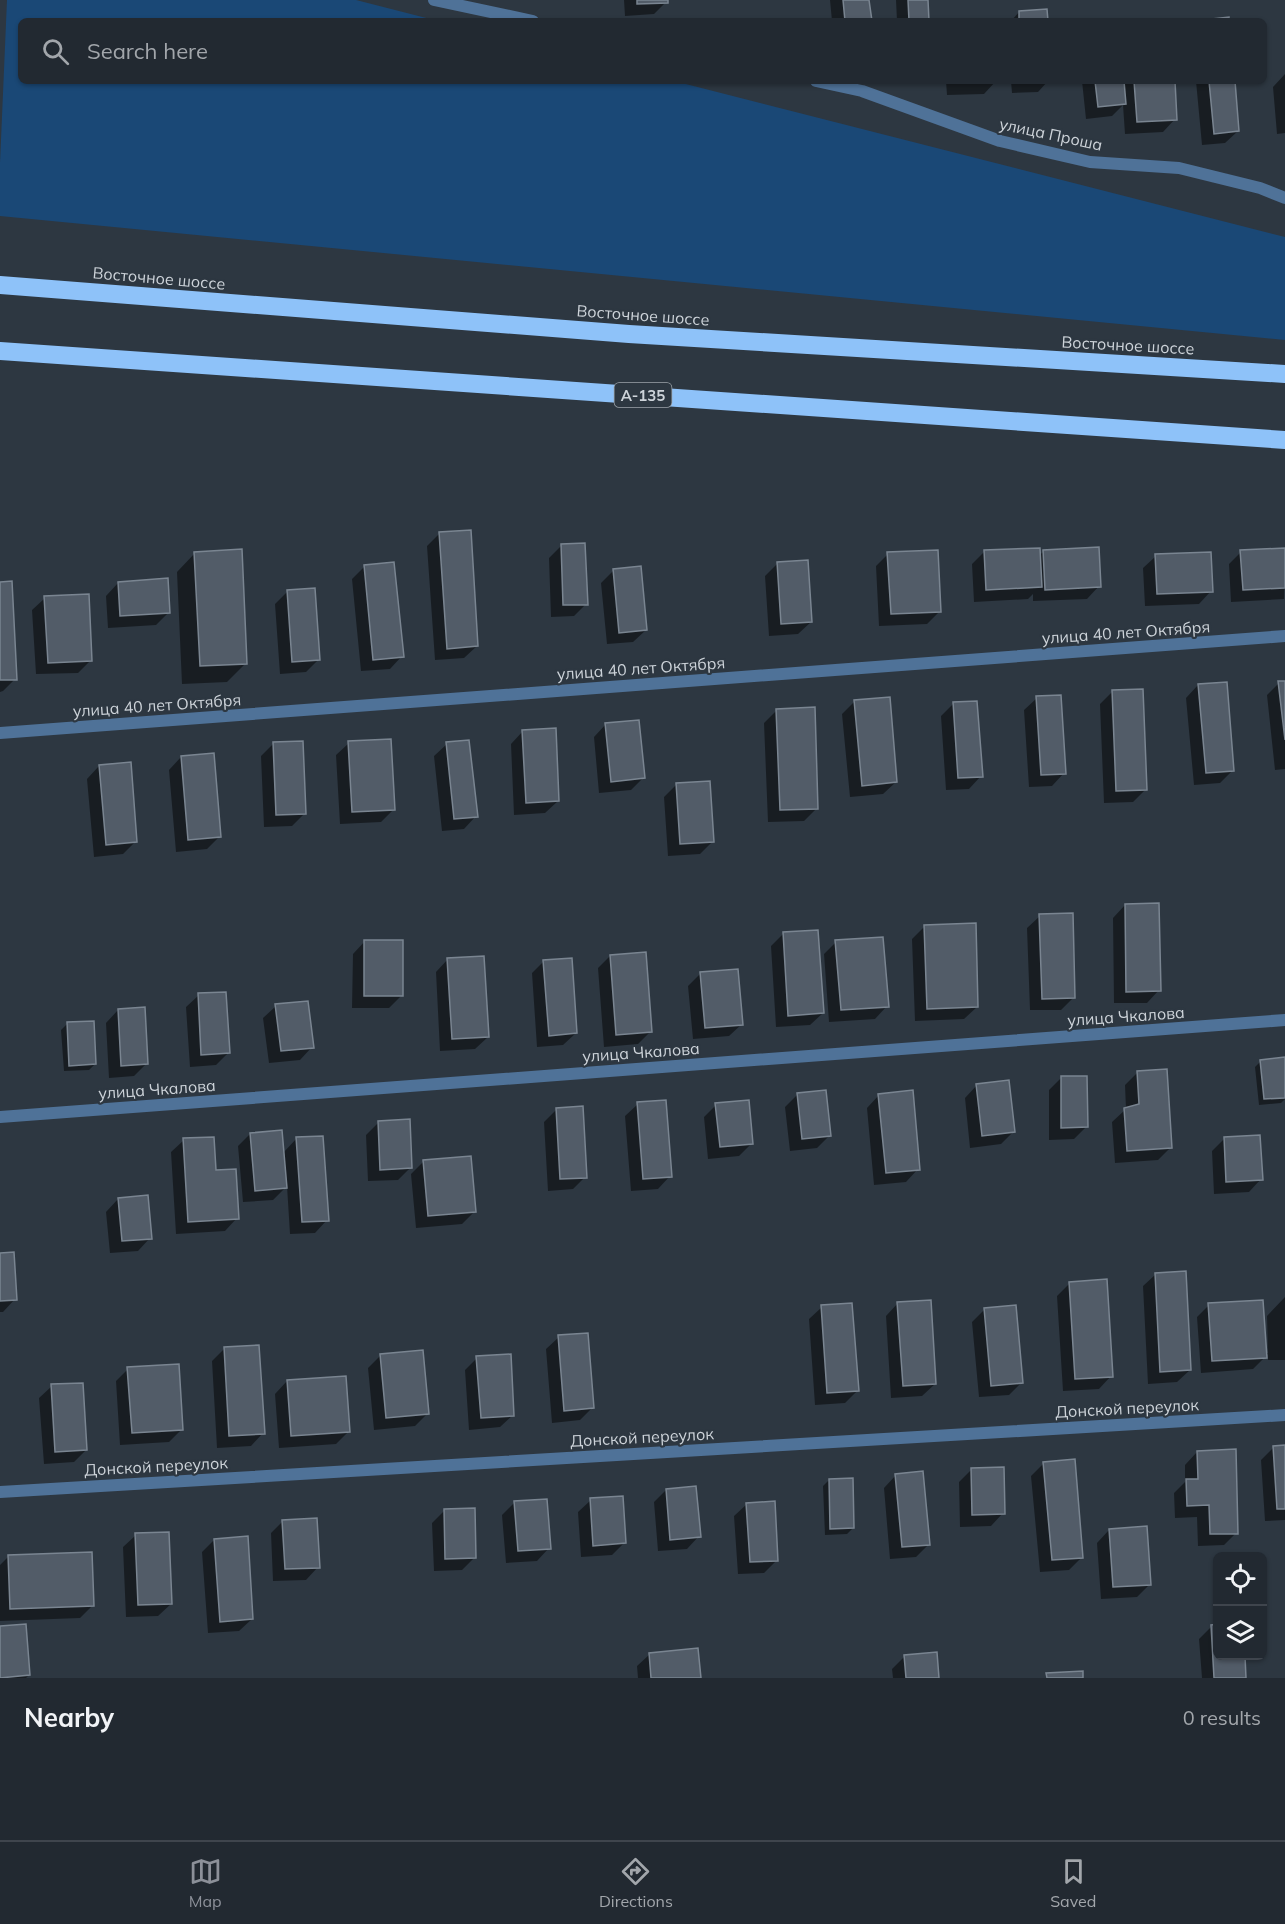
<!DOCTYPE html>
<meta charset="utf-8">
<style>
:root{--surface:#222931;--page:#2a3139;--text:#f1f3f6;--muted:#a2a6ab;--line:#3f454d;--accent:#8c9099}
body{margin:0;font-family:Mulish,sans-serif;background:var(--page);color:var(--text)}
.controls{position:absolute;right:18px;bottom:18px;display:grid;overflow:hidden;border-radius:9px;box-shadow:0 2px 4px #0004}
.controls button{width:54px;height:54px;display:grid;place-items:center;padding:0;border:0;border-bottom:2px solid var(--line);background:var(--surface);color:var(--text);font:30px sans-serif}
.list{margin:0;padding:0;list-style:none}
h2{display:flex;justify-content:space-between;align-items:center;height:78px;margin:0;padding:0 24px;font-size:26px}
h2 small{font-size:20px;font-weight:400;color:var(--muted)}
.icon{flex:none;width:33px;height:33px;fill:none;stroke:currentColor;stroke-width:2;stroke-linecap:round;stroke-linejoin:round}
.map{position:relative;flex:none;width:1285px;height:1678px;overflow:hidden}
.search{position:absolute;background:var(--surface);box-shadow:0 2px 4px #0004;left:18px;right:18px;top:18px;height:66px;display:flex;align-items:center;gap:15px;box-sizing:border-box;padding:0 21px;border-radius:9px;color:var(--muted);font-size:22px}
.sheet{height:162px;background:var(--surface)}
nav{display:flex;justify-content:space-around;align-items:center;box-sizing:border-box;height:84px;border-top:2px solid var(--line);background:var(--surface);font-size:16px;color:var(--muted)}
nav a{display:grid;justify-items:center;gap:3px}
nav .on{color:var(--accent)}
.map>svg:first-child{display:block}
.green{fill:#1a4876}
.shadow{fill:#0007}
.building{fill:#525c68;stroke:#7a8591;stroke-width:1.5}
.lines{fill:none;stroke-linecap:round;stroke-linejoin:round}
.street{stroke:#4f7298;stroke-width:12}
.highway{stroke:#8ec2f9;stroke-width:18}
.labels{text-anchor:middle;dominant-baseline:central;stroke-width:4.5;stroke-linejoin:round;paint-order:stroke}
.shield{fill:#2d3741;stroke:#9da4ab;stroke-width:1.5}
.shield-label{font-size:15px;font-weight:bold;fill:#cdd3d9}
.street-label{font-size:16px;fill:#cdd3d9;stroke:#2d3741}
</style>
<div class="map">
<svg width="1285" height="1678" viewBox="0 0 1285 1678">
<rect width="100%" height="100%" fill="#2d3741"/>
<path class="green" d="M7,0H356L438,21H21V81H674L1285,237V340L0,216V163Z"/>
<path class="shadow" d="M624,0H666V2L654,14L625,16Z
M830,0H868L870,21H832Z
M896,0H926L928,21H897Z
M1019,12L1046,21H1011Z
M1285,74V133L1277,134L1273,87Z
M946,81H996L984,94L947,95Z
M1011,81H1048L1038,92L1012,93Z
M1082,81H1173L1175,119L1163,132L1125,134L1123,105L1112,116L1086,119Z
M1196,81H1233L1238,131L1225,143L1202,145Z
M440,533L477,646L464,658L435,660L427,546Z
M561,546L586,604L574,616L551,617L549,558Z
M1285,550L1284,599L1231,602L1229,564L1241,552Z
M1044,551L1099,586L1087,599L1033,601V594L1028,599L974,602L972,564L984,552L1039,556Z
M195,553L246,663L227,682L182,684L177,572Z
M888,554L940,611L927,624L879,626L876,566Z
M1156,556L1211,591L1199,604L1145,606L1143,568Z
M778,563L811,622L798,634L769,636L765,576Z
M364,567L402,656L390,669L361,671L352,579Z
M614,570L646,630L633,642L607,644L601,583Z
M0,583L15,679L3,691L0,692Z
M118,583L168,613L156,625L108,628L106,596Z
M288,591L318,660L306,672L280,674L275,604Z
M45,598L91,660L78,673L36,674L32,610Z
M1285,682V769L1275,770L1267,695L1279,683Z
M1198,685L1233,770L1220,783L1194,785L1186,698Z
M1113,691L1146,789L1133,802L1104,803L1100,704Z
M1037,698L1064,773L1052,786L1029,787L1024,710Z
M855,701L896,782L883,794L850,797L842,714Z
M953,704L981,776L969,789L946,790L941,716Z
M777,710L817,808L804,821L768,822L764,723Z
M606,724L643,778L631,790L599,793L594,737Z
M523,731L558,801L545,813L514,815L511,744Z
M349,743L393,810L381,822L340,824L336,755Z
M273,744L305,813L292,826L264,827L261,756Z
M447,744L476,816L464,829L442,831L434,756Z
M181,757L220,836L207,849L176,852L169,770Z
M99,766L135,842L123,854L94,857L87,779Z
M676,785L713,841L700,854L668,856L664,797Z
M1125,905L1159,990L1147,1003H1114L1113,918Z
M1040,916L1074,997L1061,1010H1030L1027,928Z
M925,926L977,1007L964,1019L915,1021L912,939Z
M784,933L823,1013L810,1025L776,1027L771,946Z
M365,941L401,996L389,1008H352L353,954Z
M836,942L887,1006L875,1019L829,1022L824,954Z
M610,956L651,1031L638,1044L604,1047L598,968Z
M448,959L488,1037L475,1049L440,1051L436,972Z
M544,961L576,1033L563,1045L537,1047L532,973Z
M701,973L742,1024L729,1036L693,1039L688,986Z
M199,995L228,1053L216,1065L190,1067L186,1007Z
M276,1006L312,1047L300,1060L269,1063L263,1018Z
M118,1010L146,1064L134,1076L109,1078L106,1023Z
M67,1024L95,1064L89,1070L64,1071L61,1030Z
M1261,1061L1285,1074V1099L1281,1103L1259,1105L1255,1067Z
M1138,1072L1170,1148L1158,1160L1115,1163L1112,1122L1126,1109L1125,1085Z
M1061,1078L1086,1127L1074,1139L1049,1140V1090Z
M977,1085L1013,1132L1001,1144L970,1148L965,1098Z
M798,1094L829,1136L817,1148L790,1151L785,1107Z
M879,1095L918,1169L906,1182L874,1185L867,1108Z
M638,1104L670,1176L658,1189L631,1191L625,1116Z
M716,1105L752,1143L739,1156L708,1159L704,1117Z
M557,1109L585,1177L573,1189L548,1191L544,1122Z
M378,1123L411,1167L398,1180L368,1181L366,1135Z
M250,1134L283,1153L297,1138L327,1220L315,1233L290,1234L287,1186L273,1200L243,1202L238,1146Z
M1225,1138L1261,1179L1249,1192L1214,1194L1212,1151Z
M184,1140L215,1172L237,1218L225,1231L176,1234L171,1152Z
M424,1161L474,1212L462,1224L416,1228L411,1174Z
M118,1199L150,1238L138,1251L110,1253L106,1212Z
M0,1254L15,1299L3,1312H0Z
M1156,1274L1190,1370L1177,1382L1148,1384L1143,1286Z
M1070,1283L1111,1376L1099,1389L1063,1391L1057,1296Z
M1285,1297V1360H1268V1354L1253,1369L1201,1373L1197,1317L1209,1305L1265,1353H1268L1267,1316Z
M898,1303L935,1384L922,1396L891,1398L886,1316Z
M822,1307L857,1391L845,1403L815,1405L809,1319Z
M984,1310L1022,1382L1009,1395L979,1397L972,1322Z
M559,1337L592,1408L580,1420L552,1423L546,1349Z
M224,1349L263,1433L251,1446L217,1448L212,1361Z
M380,1356L428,1413L415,1426L374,1430L368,1368Z
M477,1358L513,1415L500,1427L469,1430L465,1370Z
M128,1369L182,1429L169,1442L120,1445L116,1381Z
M287,1381L349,1431L336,1444L279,1448L275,1394Z
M52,1386L86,1450L74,1462L44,1464L39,1398Z
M1285,1447V1520L1265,1521L1261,1460L1273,1448Z
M1197,1452L1236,1533L1224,1545L1198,1546L1197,1517L1175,1518L1174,1493L1185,1482V1465Z
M1044,1463L1082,1557L1069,1570L1040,1572L1031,1476Z
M971,1470L1003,1513L991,1526L960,1527L959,1482Z
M896,1475L928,1545L916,1557L890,1559L884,1488Z
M829,1480L853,1528L847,1534L825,1535L823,1486Z
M666,1490L699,1536L687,1549L658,1551L654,1502Z
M591,1500L624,1543L612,1555L581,1557L578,1512Z
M515,1502L549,1548L537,1561L506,1563L502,1515Z
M747,1504L777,1560L764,1573L738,1574L734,1516Z
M445,1510L474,1558L462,1570L434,1571L432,1523Z
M283,1521L318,1567L306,1580L273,1581L271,1533Z
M1109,1530L1150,1584L1137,1597L1101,1599L1097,1543Z
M136,1535L171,1604L158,1616L126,1617L123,1547Z
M214,1540L252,1619L239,1631L208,1633L202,1552Z
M9,1556L92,1606L80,1618L0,1621V1565Z
M1212,1626L1218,1656H1243L1244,1678H1202L1199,1639Z
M0,1628L29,1675L26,1678H0Z
M650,1654L700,1678H638L637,1666Z
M905,1656L937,1678H893L892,1669Z"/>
<path class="building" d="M637,0H668V3L637,4Z
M843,0H869L872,21H845Z
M908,0H928L929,21H909Z
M1047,9L1048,21H1019V11Z
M1229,17V21H1203V20Z
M995,19V21H956V20Z
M959,81H998V82L959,83Z
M1095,81H1124L1126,104L1098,107Z
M1134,81H1175L1177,120L1137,122Z
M1209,81H1235L1239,131L1214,134Z
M471,530L478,646L447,649L439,532Z
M585,543L588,605H563L561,544Z
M1099,547L1101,587L1045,590L1043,550Z
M1040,548L1042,587L986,590L984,550Z
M1285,548V588L1243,590L1240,550Z
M242,549L247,664L200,666L194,552Z
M938,550L941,612L891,614L887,552Z
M1211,552L1213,592L1157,594L1155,554Z
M808,560L812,622L781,624L777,562Z
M394,562L404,657L373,660L364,565Z
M641,566L647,630L619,633L613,569Z
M168,578L170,613L120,616L118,582Z
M12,581L17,680H0V582Z
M315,588L320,660L292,662L287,590Z
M89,594L92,661L48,663L44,596Z
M1278,681H1285V740Z
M1227,682L1234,771L1206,773L1198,684Z
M1143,689L1147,790L1116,791L1112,690Z
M1061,695L1066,774L1041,775L1036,696Z
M890,697L897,782L862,786L854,700Z
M977,701L983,777L958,778L953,702Z
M815,707L818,809L780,810L776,709Z
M639,720L645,778L611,782L605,723Z
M556,728L559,801L526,803L522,730Z
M391,739L395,810L352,812L348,741Z
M469,740L478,817L454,819L446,742Z
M303,741L306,814L276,815L273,742Z
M214,753L221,837L188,840L181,756Z
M131,762L137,842L106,845L99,765Z
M710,781L714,842L680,844L676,783Z
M1159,903L1161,991L1126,992L1125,904Z
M1073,913L1075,998L1042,999L1039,914Z
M976,923L978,1007L927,1009L924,925Z
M818,930L824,1013L788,1016L783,932Z
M883,937L889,1007L841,1010L835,940Z
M364,940H403V996H364Z
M646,952L652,1032L616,1035L610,955Z
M484,956L489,1037L452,1039L447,958Z
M572,958L577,1033L549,1036L543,960Z
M738,969L743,1025L705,1028L700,972Z
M226,992L230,1053L201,1055L198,993Z
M308,1001L314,1048L281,1051L275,1004Z
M145,1007L148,1064L121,1066L118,1009Z
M94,1021L96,1064L69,1066L67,1022Z
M1285,1057V1098L1264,1099L1260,1060Z
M1167,1069L1172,1148L1127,1151L1124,1108L1139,1104L1137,1071Z
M1061,1076H1087L1088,1127L1061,1128Z
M1009,1080L1015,1132L982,1136L976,1084Z
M826,1090L831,1136L802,1139L797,1093Z
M913,1090L920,1170L886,1173L878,1094Z
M666,1100L672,1177L643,1179L637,1102Z
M749,1100L753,1144L720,1147L715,1103Z
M583,1106L587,1178L560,1179L556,1108Z
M410,1119L412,1168L380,1170L378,1121Z
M282,1130L287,1188L255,1191L250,1133Z
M1260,1135L1263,1180L1226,1182L1224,1137Z
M323,1136L329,1221L302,1222L296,1137Z
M214,1137L216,1170L236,1169L239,1219L188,1222L183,1138Z
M471,1156L476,1212L428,1216L423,1160Z
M148,1195L152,1239L122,1241L118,1198Z
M14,1252L17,1300L0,1301V1253Z
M1186,1271L1191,1370L1160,1372L1155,1273Z
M1107,1279L1113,1377L1075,1379L1069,1282Z
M931,1300L936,1384L903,1386L897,1302Z
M1263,1300L1267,1358L1212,1361L1208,1303Z
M852,1303L859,1391L827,1393L821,1305Z
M1016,1305L1023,1383L991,1386L984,1308Z
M588,1333L594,1408L564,1411L558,1335Z
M259,1345L265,1434L229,1436L224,1347Z
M423,1350L429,1414L386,1418L380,1354Z
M511,1354L514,1416L481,1418L476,1356Z
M179,1364L183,1430L132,1433L127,1367Z
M346,1376L350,1432L291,1436L287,1380Z
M83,1383L87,1450L55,1452L51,1384Z
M1285,1445V1509H1277L1273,1446Z
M1236,1449L1238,1534H1210L1209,1505L1187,1506L1186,1479H1198L1197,1451Z
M1075,1459L1083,1558L1052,1560L1043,1462Z
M1004,1467L1005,1514L972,1515L971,1468Z
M923,1471L930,1545L902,1547L895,1474Z
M853,1478L854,1528L830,1529L829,1479Z
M696,1486L701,1537L670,1540L666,1489Z
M623,1496L626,1543L593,1546L590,1498Z
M547,1499L551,1549L518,1551L514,1501Z
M775,1501L778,1561L750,1562L746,1503Z
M475,1508L476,1558L445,1559L444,1509Z
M317,1518L320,1568L285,1569L282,1520Z
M1147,1526L1151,1585L1113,1587L1109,1529Z
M169,1532L172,1604L138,1605L135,1533Z
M248,1536L253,1619L220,1622L214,1539Z
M92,1552L94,1606L10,1609L8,1555Z
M26,1624L30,1675L0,1678V1626Z
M1218,1624V1656H1245L1246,1678H1214L1211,1625Z
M698,1648L701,1678H651L649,1653Z
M937,1652L939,1678H906L904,1655Z
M1083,1671V1678H1047L1046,1673Z"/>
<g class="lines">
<path class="street" d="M434,0L533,21
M816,81L862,91L1000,141L1090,162L1179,168L1260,188L1285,198
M0,733L1285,636
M0,1117L1285,1020
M0,1492L1285,1415"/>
<path class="highway" d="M0,285L629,334L1285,374
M0,351L1285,440"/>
</g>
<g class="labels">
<rect class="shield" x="614.5" y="383" width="57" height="24" rx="4.5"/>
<g class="shield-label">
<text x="643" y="395">А-135</text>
</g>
<g class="street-label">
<text transform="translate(1051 134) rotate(12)">улица Проша</text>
<text transform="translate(159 278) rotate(5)">Восточное шоссе</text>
<text transform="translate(643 315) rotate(4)">Восточное шоссе</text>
<text transform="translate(1128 345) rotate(3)">Восточное шоссе</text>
<text transform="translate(1126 632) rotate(-4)">улица 40 лет Октября</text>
<text transform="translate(641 668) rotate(-4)">улица 40 лет Октября</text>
<text transform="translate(157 705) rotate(-4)">улица 40 лет Октября</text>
<text transform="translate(1126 1016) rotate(-4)">улица Чкалова</text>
<text transform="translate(641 1052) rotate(-4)">улица Чкалова</text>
<text transform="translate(157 1089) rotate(-4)">улица Чкалова</text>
<text transform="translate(1127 1408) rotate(-3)">Донской переулок</text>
<text transform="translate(642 1437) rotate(-3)">Донской переулок</text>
<text transform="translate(156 1466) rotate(-3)">Донской переулок</text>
</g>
</g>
</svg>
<div class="controls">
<button><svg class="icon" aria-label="locate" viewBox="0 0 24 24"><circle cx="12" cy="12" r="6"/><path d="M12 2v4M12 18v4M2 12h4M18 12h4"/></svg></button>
<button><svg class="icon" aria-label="layers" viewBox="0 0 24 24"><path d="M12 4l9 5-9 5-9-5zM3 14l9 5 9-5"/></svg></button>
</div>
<div class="search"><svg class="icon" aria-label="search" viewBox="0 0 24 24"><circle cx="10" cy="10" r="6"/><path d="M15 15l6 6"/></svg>Search here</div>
</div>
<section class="sheet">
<h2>Nearby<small>0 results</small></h2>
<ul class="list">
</ul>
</section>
<nav>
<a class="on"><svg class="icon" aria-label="map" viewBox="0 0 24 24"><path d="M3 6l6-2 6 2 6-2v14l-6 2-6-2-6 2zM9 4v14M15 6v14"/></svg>Map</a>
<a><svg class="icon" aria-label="directions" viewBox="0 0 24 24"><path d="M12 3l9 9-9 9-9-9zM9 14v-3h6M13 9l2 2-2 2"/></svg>Directions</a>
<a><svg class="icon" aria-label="saved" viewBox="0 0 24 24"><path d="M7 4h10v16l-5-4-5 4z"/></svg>Saved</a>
</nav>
